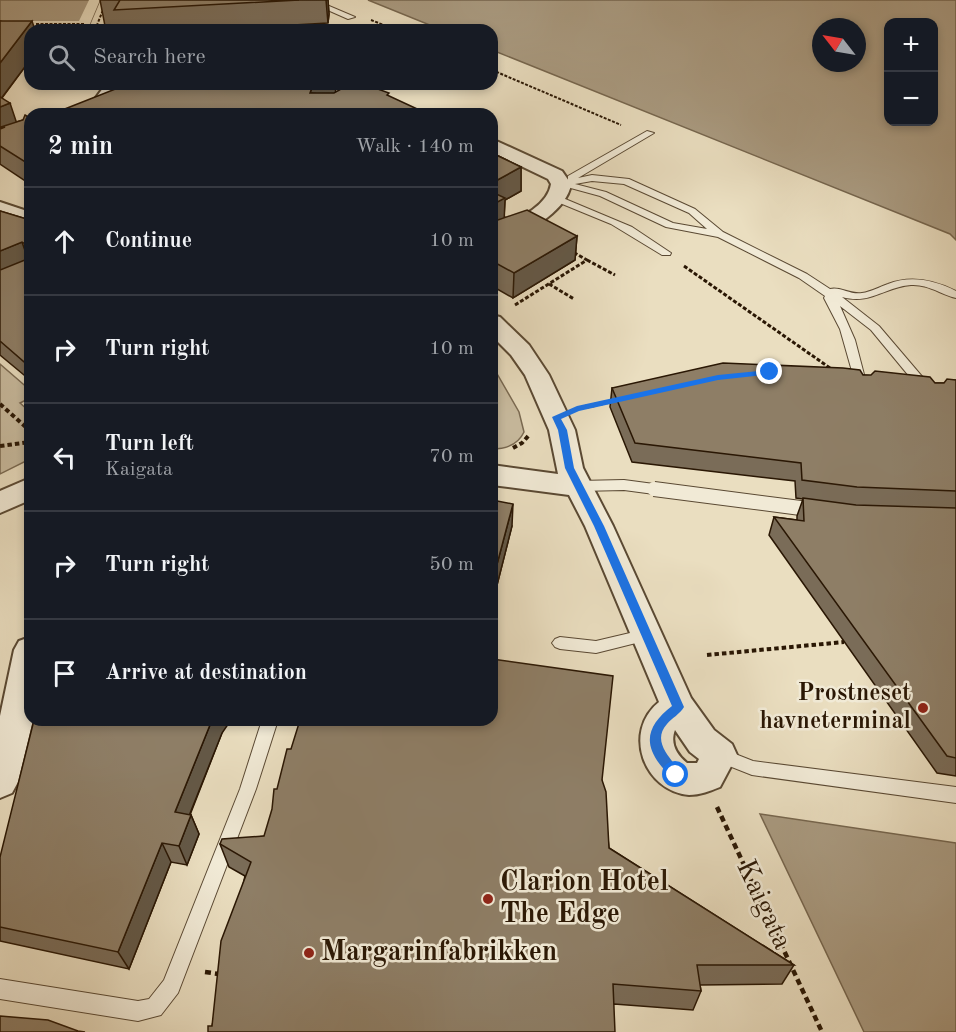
<!DOCTYPE html>
<meta charset="utf-8">
<style>
:root{--surface:#171b24;--page:#242831;--text:#f1f3f6;--muted:#9ea1a6;--line:#363941}
body{margin:0;font-family:"Old Standard TT",serif;background:var(--page);color:var(--text)}
.controls{position:absolute;right:18px;top:18px;display:grid;overflow:hidden;border-radius:12px;box-shadow:0 3px 9px #0003}
.controls button{width:54px;height:54px;display:grid;place-items:center;padding:0;border:0;border-bottom:2px solid var(--line);background:var(--surface);color:var(--text);font:30px sans-serif}
.compass{position:absolute;left:812px;top:18px;width:54px;height:54px;border-radius:50%;background:var(--surface);box-shadow:0 3px 9px #0003;rotate:301deg}
.stop{position:absolute;width:18px;height:18px;margin:-14px;border:4px solid #1a73e8;border-radius:50%;background:#fff}
.stop.end{background:#1a73e8;border-color:#fff;box-shadow:0 2px 6px #0008}
.list{margin:0;padding:0;list-style:none}
h2{display:flex;justify-content:space-between;align-items:center;height:78px;margin:0;padding:0 24px;font-size:26px}
h2 small{font-size:20px;font-weight:400;color:var(--muted)}
.list li{display:grid;grid-template-columns:39px 1fr auto;gap:18px;align-items:center;box-sizing:border-box;height:108px;padding:0 24px;border-top:2px solid var(--line)}
.list b{display:block;font-size:22px;white-space:nowrap}
.list p{margin:0;font-size:20px;white-space:nowrap;color:var(--muted)}
.list em{font-size:20px;font-style:normal;color:var(--muted)}
.icon{flex:none;width:33px;height:33px;fill:none;stroke:currentColor;stroke-width:2;stroke-linecap:round;stroke-linejoin:round}
.map{position:relative;flex:none;width:956px;height:1032px;overflow:hidden}
.search{position:absolute;background:var(--surface);box-shadow:0 3px 9px #0003;left:24px;top:24px;width:474px;height:66px;display:flex;align-items:center;gap:15px;box-sizing:border-box;padding:0 21px;border-radius:18px;color:var(--muted);font-size:22px}
.panel{position:absolute;background:var(--surface);box-shadow:0 3px 9px #0003;left:24px;top:108px;width:474px;height:618px;border-radius:18px}
.map>svg:first-child{display:block}
.green{fill:#c9bca0;stroke:#7a6a52;stroke-width:1.5}
.water{fill:#a99a80;stroke:#76664e;stroke-width:1.5;fill-rule:evenodd}
.pier{fill:#eadec0}
.lines{fill:none;stroke-linecap:round;stroke-linejoin:round}
.lane-casing{stroke:#5a4933;stroke-width:2}
.street-casing{stroke:#5a4933;stroke-width:4}
.path-far3{stroke:#2a1704;stroke-width:2;stroke-dasharray:3 1.5;stroke-linecap:butt}
.path-far2{stroke:#2a1704;stroke-width:3;stroke-dasharray:4 2;stroke-linecap:butt}
.path-far1{stroke:#2a1704;stroke-width:4;stroke-dasharray:4.5 3;stroke-linecap:butt}
.path{stroke:#2a1704;stroke-width:4.5;stroke-dasharray:6 4;stroke-linecap:butt}
.lane{fill:#f1ead6;fill-rule:evenodd}
.street{fill:#f1ead6;fill-rule:evenodd}
.lane-bridge-casing{stroke:#5a4933;stroke-width:16;stroke-linecap:butt}
.lane-bridge{stroke:#f1ead6;stroke-width:14}
.wall{fill:#7a6c58;stroke:#2a1704;stroke-width:1.5}
.shaded-wall{fill:#635847;stroke:#2a1704;stroke-width:1.5}
.building{fill:#8e7e66;stroke:#2a1704;stroke-width:1.5}
.route{fill:#1a73e8}
.poi-dot{fill:#8f2418;stroke:#f1ead6;stroke-width:2}
.labels{text-anchor:middle;dominant-baseline:central;stroke-width:5;stroke-linejoin:round;paint-order:stroke}
.poi-label{font-size:24px;font-weight:bold;fill:#2a1704;stroke:#f1ead6;text-anchor:end}
.near-poi-label{font-size:28px;font-weight:bold;fill:#2a1704;stroke:#f1ead6;text-anchor:start}
.near-street-label{font-size:28px;fill:#2a1704;stroke:#f1ead6}
</style>
<div class="map">
<svg width="956" height="1032" viewBox="0 0 956 1032">
<rect width="100%" height="100%" fill="#eadec0"/>
<filter id="stains"><feTurbulence type="fractalNoise" baseFrequency=".00333" numOctaves="4"/><feColorMatrix values="0 0 0 0 .2 0 0 0 0 .09 0 0 0 0 .02 0 0 0 .5 -.17"/></filter>
<radialGradient id="worn" r=".72"><stop offset=".6" stop-color="#630" stop-opacity="0"/><stop offset="1" stop-color="#630" stop-opacity=".3"/></radialGradient>
<path class="green" d="M0,364L30,390V398L20,403L30,412V459L0,474Z
M492,365L519,412L524,432C518,445 506,449 492,449Z"/>
<path class="water" d="M0,0H100L89,26L0,28Z
M368,0H956V240L950,234L492,50V30H442ZM888,22H934V122H888ZM821,27H857V63H821Z
M760,814L956,843V1032H864Z"/>
<path class="pier" d="M89,0H100L89,26L0,28V21H79Z"/>
<g class="lines">
<defs>
<path id="lane" d="M305,0H315L355,17L348,19Z
M647,131L654,133L578,178L592,175L629,179L695,209L723,232L807,274L830,289C840,286 850,295 862,293C871,292 879,287 888,284C911,275 934,280 956,291V298C940,294 928,284 911,285C884,287 871,305 842,297L879,326L931,387L933,390L931,393H923L871,330L840,306L855,340L867,386L861,390L857,389L840,329L824,298L825,296L799,278L718,237L666,227L600,196L556,184L568,180V176ZM592,181L624,184L689,213L707,229L673,223L606,192L575,184Z
M558,196L632,227L671,253L670,255H662L611,224L555,201V197Z
M624,480L654,484L661,489L654,494L624,490L579,491L572,486L579,481Z
M647,629L652,631L654,635L652,639L596,653L560,649L555,647L552,643L555,639L560,637L596,641Z
M262,720H278L256,789L178,993L161,1015L138,1021L0,999V979L138,1001L149,999L164,980L240,789Z
M720,748L753,761L956,787V803L752,775L714,760L712,755L714,750Z"/>
<path id="street" d="M106,84H124C104,112 106,114 71,114L74,110L92,103Z
M492,139L562,171L571,184C567,213 518,239 492,245V231C512,221 547,209 551,184L548,179L492,152Z
M0,202L30,212V225L0,215Z
M492,315L500,317L529,345L549,375L575,430L583,468L613,526L691,698L714,730L732,744L737,755L720,787C710,791 700,795 689,795C644,791 622,732 659,702L585,526L569,495L492,485V465L558,474L549,430L525,375L511,355L492,336ZM675,730L690,752L699,759L697,763H687C676,754 670,743 675,730Z
M30,478V500L0,513V491Z
M30,637V720H33L18,782L12,793L0,798V716L14,650L19,641Z"/>
</defs>
<use href="#lane" class="lane-casing"/>
<use href="#street" class="street-casing"/>
<path class="path-far3" d="M371,20L396,30
M36,24H85L82,30
M95,30L107,0
M492,70L621,125"/>
<path class="path-far2" d="M587,260L615,275
M684,266L830,368
M549,284L574,299
M515,305L587,260L571,251"/>
<path class="path-far1" d="M0,404L27,428L30,434
M585,407L613,401
M0,446L30,442
M513,448L522,443L530,434
M707,655L844,642"/>
<path class="path" d="M717,807L822,1032
M205,972L219,974"/>
<use href="#lane" class="lane"/>
<use href="#street" class="street"/>
<defs>
<path id="lane-bridge" d="M654,489L816,510"/>
</defs>
<use href="#lane-bridge" class="lane-bridge-casing"/>
<use href="#lane-bridge" class="lane-bridge"/>
</g>
<path class="wall" d="M100,0H328L329,14L328,23L207,30H119L117,25L105,26Z
M0,21L30,30V60L2,98L16,122L30,118V184L0,164Z
M492,153L521,167V191L505,200L504,217L577,236L575,260L513,298L492,286Z
M0,211L30,220V380L0,355Z
M863,375L935,383H944L956,380V776L937,773L769,535L774,517L797,520V516L803,499L796,498L795,481L632,462L610,407L612,388Z
M492,500L512,526L496,589H492Z
M222,733L190,815H191L199,834L187,865L171,862L129,969L0,941V857Z
M602,780L609,848L794,965L782,984L700,985L701,991L693,1010L614,1004L212,1026L245,876L229,867L220,844L264,836Z"/>
<path class="shaded-wall" d="M326,0H328L329,14L328,23Z
M32,21L35,30H30V60L0,100V63Z
M315,84H335L336,96L310,93L313,85Z
M10,103L19,130L1,127L4,135L0,137V107Z
M521,167V191L505,200L504,223L492,230V183Z
M577,236L575,260L513,298L514,273Z
M22,242L29,262L0,274V251Z
M513,504L512,526L496,589V568Z
M212,720H231L222,733L183,831L175,812Z
M191,815L199,834L187,865L179,846Z
M162,843L171,862L129,969L118,952Z"/>
<path class="building" d="M120,0H299L114,10Z
M0,21H32L0,63Z
M128,84H315L313,85L310,93H334L350,84H364L389,93L387,95L428,114H52Z
M0,97L10,103L0,107Z
M25,115L30,118V165L0,146V129L5,127H1L23,120Z
M492,153L521,167L492,183Z
M492,192L505,198L492,205Z
M527,210L577,236L514,273L492,261V222Z
M0,211L30,220V367L0,341V270L25,260V244L22,242L0,251Z
M723,363L843,368L860,370L863,375H871L875,371L930,377L935,383H944L947,379L956,380V491L857,487L802,480L801,463L635,443L612,388Z
M803,498L856,505L956,508V758L947,756L774,517L804,521Z
M492,500L513,504L496,568L492,567Z
M492,659L613,676L602,780L606,792L609,848L794,965H697L701,991L613,984L615,1032H208V1026H212L221,941L251,862L220,844L222,839L264,836L272,809L274,789H277L287,749H291L300,720H492Z
M34,720H212L175,812L191,815L179,846L162,843L118,952L0,927V857Z
M0,1016L48,1020L78,1031L85,1032H0Z"/>
<path class="route" d="M770,370H773V374L718,380L579,411L561,419L567,430L574,468L604,526L684,707C680,714 672,718 667,724C650,743 674,760 682,775L676,780C670,778 667,773 662,767C641,742 649,724 672,706L594,526L565,468L558,430L552,417L577,406L718,375Z"/>
<g class="poi-dot">
<circle cx="923" cy="708" r="6"/>
<circle cx="488" cy="899" r="6"/>
<circle cx="309" cy="953" r="6"/>
</g>
<g class="labels">
<g class="poi-label">
<text x="911" y="694">Prostneset<tspan x="911" dy="28">havneterminal</tspan></text>
</g>
<g class="near-poi-label">
<text x="500" y="883">Clarion Hotel<tspan x="500" dy="32">The Edge</tspan></text>
<text x="321" y="953">Margarinfabrikken</text>
</g>
<g class="near-street-label">
<text transform="translate(763 905) rotate(65)">Kaigata</text>
</g>
</g>
<rect width="100%" height="100%" filter="url(#stains)"/>
<rect width="100%" height="100%" fill="url(#worn)"/>
</svg>
<div class="controls">
<button>+</button>
<button>−</button>
</div>
<svg class="compass" viewBox="-18 -18 36 36"><path d="M0-13l5 13h-10z" fill="#e53935"/><path d="M0 13l5-13h-10z" fill="#9ea1a6"/></svg>
<div class="stop" style="left:676px;top:775px"></div>
<div class="stop end" style="left:770px;top:372px"></div>
<div class="search"><svg class="icon" aria-label="search" viewBox="0 0 24 24"><circle cx="10" cy="10" r="6"/><path d="M15 15l6 6"/></svg>Search here</div>
<section class="panel">
<h2>2 min<small>Walk · 140 m</small></h2>
<ul class="list">
<li><svg class="icon" aria-label="ahead" viewBox="0 0 24 24"><path d="M12 20V5M6 11l6-6 6 6"/></svg><div><b>Continue</b></div><em>10 m</em></li>
<li><svg class="icon" aria-label="right" viewBox="0 0 24 24"><path d="M7 20v-9h11M14 6l5 5-5 5"/></svg><div><b>Turn right</b></div><em>10 m</em></li>
<li><svg class="icon" aria-label="left" viewBox="0 0 24 24"><path d="M17 20v-9H6M10 6l-5 5 5 5"/></svg><div><b>Turn left</b><p>Kaigata</p></div><em>70 m</em></li>
<li><svg class="icon" aria-label="right" viewBox="0 0 24 24"><path d="M7 20v-9h11M14 6l5 5-5 5"/></svg><div><b>Turn right</b></div><em>50 m</em></li>
<li><svg class="icon" aria-label="arrive" viewBox="0 0 24 24"><path d="M6 21V4h12l-3 4 3 4H6"/></svg><div><b>Arrive at destination</b></div></li>
</ul>
</section>
</div>
